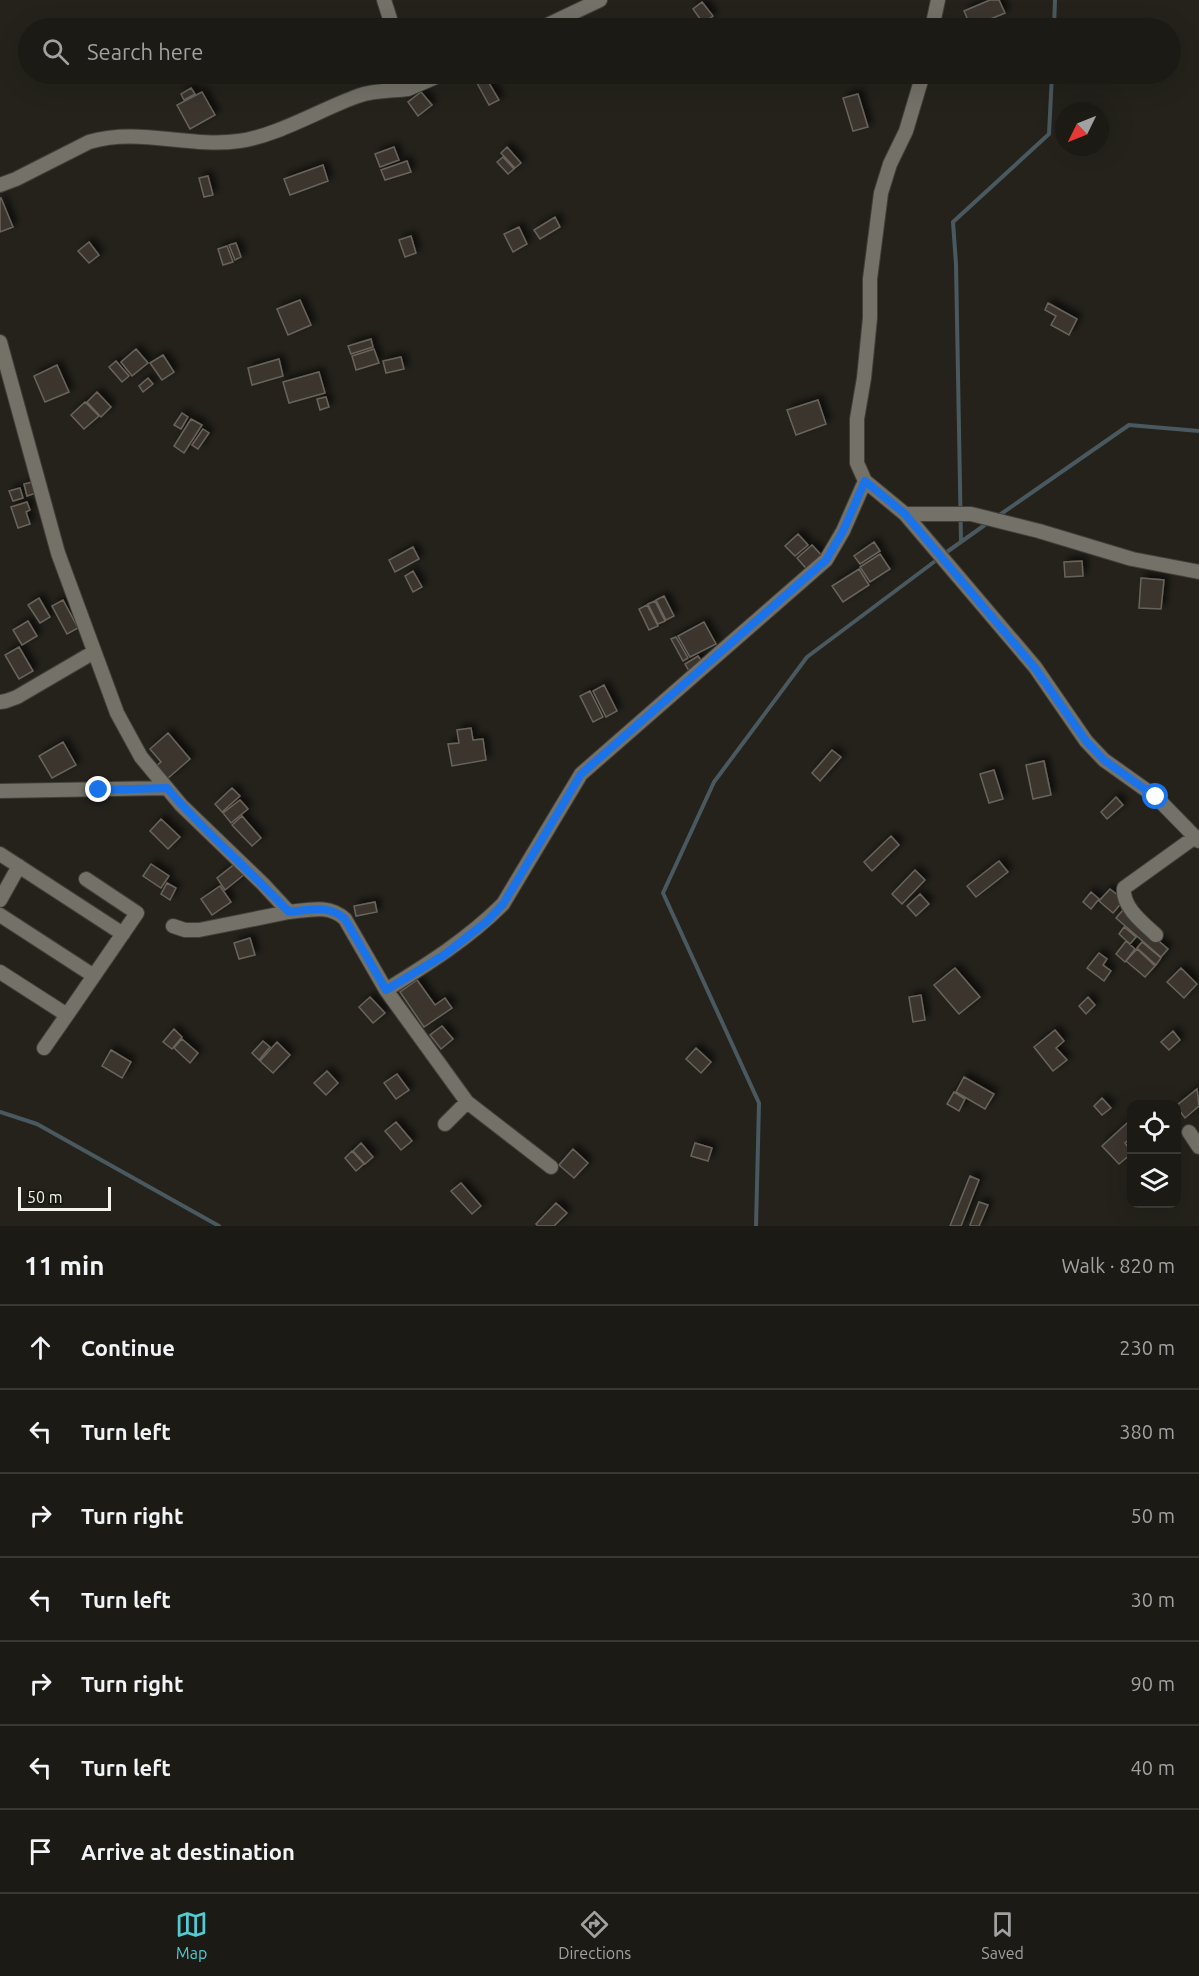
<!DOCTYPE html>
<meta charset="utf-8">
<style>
:root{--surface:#1b1a14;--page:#282722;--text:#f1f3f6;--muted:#a0a1a0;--line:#393834;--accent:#51ccd2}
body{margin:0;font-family:Ubuntu,sans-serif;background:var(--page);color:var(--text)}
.controls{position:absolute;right:18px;bottom:18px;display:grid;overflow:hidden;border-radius:12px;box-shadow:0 6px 24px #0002}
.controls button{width:54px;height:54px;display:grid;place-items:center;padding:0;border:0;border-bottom:2px solid var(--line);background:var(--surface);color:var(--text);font:30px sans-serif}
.compass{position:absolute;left:1055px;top:102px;width:54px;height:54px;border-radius:50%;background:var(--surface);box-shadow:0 6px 24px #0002;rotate:227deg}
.scale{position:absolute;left:18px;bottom:15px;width:93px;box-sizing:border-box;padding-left:6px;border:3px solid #f4f3ee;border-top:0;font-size:16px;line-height:21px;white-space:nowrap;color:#f4f3ee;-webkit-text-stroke:4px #1a1912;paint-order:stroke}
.stop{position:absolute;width:18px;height:18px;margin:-14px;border:4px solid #1a73e8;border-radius:50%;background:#fff}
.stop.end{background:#1a73e8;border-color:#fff;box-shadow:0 2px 6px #0008}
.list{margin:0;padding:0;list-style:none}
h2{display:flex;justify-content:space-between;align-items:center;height:78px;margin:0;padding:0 24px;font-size:26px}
h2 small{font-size:20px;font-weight:400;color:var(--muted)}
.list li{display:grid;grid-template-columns:39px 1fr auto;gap:18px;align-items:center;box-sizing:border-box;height:84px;padding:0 24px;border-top:2px solid var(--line)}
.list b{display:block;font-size:22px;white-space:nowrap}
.list em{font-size:20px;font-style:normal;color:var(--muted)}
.icon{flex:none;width:33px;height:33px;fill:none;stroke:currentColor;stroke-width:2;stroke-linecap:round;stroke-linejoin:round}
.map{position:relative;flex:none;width:1199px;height:1226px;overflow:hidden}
.search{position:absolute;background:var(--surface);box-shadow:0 6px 24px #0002;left:18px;right:18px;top:18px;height:66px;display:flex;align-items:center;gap:15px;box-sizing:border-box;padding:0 21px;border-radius:33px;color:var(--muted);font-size:22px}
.sheet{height:666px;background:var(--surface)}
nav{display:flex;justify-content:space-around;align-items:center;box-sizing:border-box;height:84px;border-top:2px solid var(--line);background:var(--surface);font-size:16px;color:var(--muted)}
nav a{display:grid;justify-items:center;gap:3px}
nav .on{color:var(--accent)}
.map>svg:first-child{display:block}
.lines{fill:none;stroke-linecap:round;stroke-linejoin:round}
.stream{stroke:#49595f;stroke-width:4}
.building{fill:#3a352e;stroke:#69645c;stroke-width:1.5;filter:url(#shadow)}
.street-casing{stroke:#403f39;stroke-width:16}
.street{stroke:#737168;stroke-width:14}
.route{stroke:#1a73e8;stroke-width:8}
</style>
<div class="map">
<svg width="1199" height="1226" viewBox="0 0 1199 1226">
<defs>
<filter id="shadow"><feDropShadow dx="4.5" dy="-4.5" stdDeviation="3" flood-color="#0009"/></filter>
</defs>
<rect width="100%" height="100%" fill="#24221b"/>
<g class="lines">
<path class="stream" d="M1054,28L1055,0
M998,516L1129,425L1199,431
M961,541L956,264L953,222L1049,134L1052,74
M944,554L989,522
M0,1112L37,1124L219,1226
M756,1226L759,1103L663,893L714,782L807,657L938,559"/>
</g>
<path class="building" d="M990,0H999L1005,13L971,27L964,11Z
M702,2L713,16L703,23L693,9Z
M486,78L499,100L489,105L477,83Z
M191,88L195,94L184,100L181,94Z
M202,92L215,115L190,129L177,105Z
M421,92L432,105L418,116L408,102Z
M858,94L868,127L853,131L843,98Z
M394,147L399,160L380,167L375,154Z
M507,147L521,163L515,168L501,153Z
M503,157L514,169L508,174L497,162Z
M407,161L411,172L385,180L381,170Z
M323,165L328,181L290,195L284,179Z
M208,176L213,195L204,197L199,178Z
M1,198L13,227L0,232V198Z
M555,217L560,227L540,239L534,230Z
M519,227L527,244L513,252L504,234Z
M411,236L416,253L405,257L399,240Z
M89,242L99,255L89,263L78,251Z
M236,243L241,257L235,260L229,245Z
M227,246L233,262L223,265L218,249Z
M300,300L311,325L288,335L277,309Z
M1048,303L1077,319L1069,335L1051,325L1056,316L1045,310Z
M371,339L373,347L351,354L348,346Z
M136,349L148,363L132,376L121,362Z
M374,349L379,363L356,370L352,356Z
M163,355L174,372L162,380L150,363Z
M401,357L404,369L386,373L383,361Z
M279,359L283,376L252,385L248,368Z
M116,361L129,376L122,382L109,367Z
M57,365L69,392L45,402L34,376Z
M319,372L325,393L289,403L283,382Z
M148,378L153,384L143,392L139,386Z
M97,392L111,407L101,417L87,402Z
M326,397L329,407L320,410L317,399Z
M818,400L826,424L796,435L787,410Z
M85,402L99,416L84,429L71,415Z
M182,413L188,417L181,429L174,425Z
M191,419L202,425L184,453L174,446Z
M203,429L209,433L198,449L192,445Z
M33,482L36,493L27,496L24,484Z
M20,488L23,498L13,501L9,491Z
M27,502L30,510L26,512L30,524L18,528L11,507Z
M798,534L808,545L795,556L785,546Z
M874,542L880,551L860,564L854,556Z
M812,545L825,559L810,573L797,558Z
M413,547L419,559L395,572L389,560Z
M880,554L890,569L870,582L860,567Z
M1082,561L1083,576L1065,577L1064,562Z
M859,569L869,585L843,602L832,586Z
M413,571L422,587L413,592L405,576Z
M1141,578L1164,580L1161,609L1139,608Z
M664,596L674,616L666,620L656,600Z
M39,598L50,617L40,623L28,605Z
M63,600L78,628L67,634L52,606Z
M655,601L665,621L658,624L648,604Z
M647,605L658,626L649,630L639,609Z
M28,621L37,636L22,645L13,630Z
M704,622L716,644L690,657L678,636Z
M676,637L688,658L683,661L671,639Z
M19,647L33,671L19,679L5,655Z
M698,656L702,662L689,671L685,664Z
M604,685L617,711L606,717L593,691Z
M590,691L603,717L593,722L580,696Z
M471,728L473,740L483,739L486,760L452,766L448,744L459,743L457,730Z
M168,733L190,759L167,779L156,766L161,762L150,749Z
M63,742L76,765L52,778L39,756Z
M832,750L841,757L820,781L812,773Z
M1044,761L1051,795L1033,799L1026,765Z
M994,770L1003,799L989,803L980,774Z
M232,788L240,796L222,812L215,804Z
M1116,797L1123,805L1107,819L1101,812Z
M240,800L248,809L231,823L223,813Z
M242,816L261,838L252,846L232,825Z
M161,819L180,837L168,849L150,831Z
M891,836L899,845L872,871L864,862Z
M999,861L1008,872L976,897L967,886Z
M236,863L245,874L225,890L217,878Z
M151,864L169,876L161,888L143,876Z
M915,870L925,880L902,904L892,894Z
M167,883L176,888L170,900L161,894Z
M220,886L231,902L212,915L201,899Z
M1110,889L1124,900L1113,913L1099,901Z
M1091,892L1099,899L1091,909L1083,902Z
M920,894L929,904L916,916L907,906Z
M375,902L377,912L356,916L354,906Z
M1123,910L1168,949L1161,957L1116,918Z
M1124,927L1136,937L1130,944L1119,934Z
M250,938L255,955L239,959L234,943Z
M1126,941L1135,949L1125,962L1116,954Z
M1142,942L1161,958L1156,965L1137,948Z
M1137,949L1155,966L1145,977L1126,961Z
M1099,953L1107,959L1103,965L1111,971L1104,981L1087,968Z
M955,968L980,997L959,1014L934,985Z
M1181,968L1197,984L1184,998L1167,982Z
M417,980L435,1005L445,998L452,1008L424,1027L400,992Z
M921,995L925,1020L913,1022L909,997Z
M370,997L385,1013L373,1023L359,1007Z
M1088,997L1095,1005L1086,1014L1079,1006Z
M442,1026L453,1039L441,1049L430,1035Z
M174,1029L182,1037L172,1049L163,1042Z
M1055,1030L1064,1041L1056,1048L1067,1060L1053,1071L1034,1047Z
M1173,1031L1180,1040L1169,1050L1161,1042Z
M182,1039L198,1053L190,1063L174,1048Z
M263,1041L270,1047L259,1060L252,1053Z
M277,1042L290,1055L273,1073L260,1061Z
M696,1048L711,1062L701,1073L686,1059Z
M111,1050L131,1062L122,1078L102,1066Z
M327,1071L338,1083L326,1095L314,1083Z
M397,1074L409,1090L396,1099L384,1083Z
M964,1077L994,1094L985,1109L956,1092Z
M1197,1089L1199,1106L1185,1118L1176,1106Z
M954,1092L965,1099L959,1111L947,1104Z
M1102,1098L1111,1108L1102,1115L1094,1106Z
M396,1122L412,1141L401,1150L385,1131Z
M1127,1123L1132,1128V1137L1125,1143L1132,1153L1119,1164L1102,1146Z
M361,1143L373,1157L365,1164L353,1151Z
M695,1143L712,1148L708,1161L691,1156Z
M573,1149L588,1163L574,1178L559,1165Z
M352,1151L364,1164L356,1171L345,1158Z
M970,1176L979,1180L961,1226H950Z
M461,1183L481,1206L472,1214L451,1191Z
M979,1202L988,1205L979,1226H971L970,1225Z
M556,1203L567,1213L554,1226H538L536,1224Z"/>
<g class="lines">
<defs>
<path id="street" d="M384,0L393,28
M541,28L600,0
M932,28L938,0
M923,74L906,131L890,164L881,193L870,279V318L864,378L857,419V463L865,481L905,514H971L1039,531L1132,559L1199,572
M408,89L443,74
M0,185L16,179L89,142C138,127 189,148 239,141C277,136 321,109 358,96C373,90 392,91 408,89L404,74
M0,342L58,553L117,713L141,757L181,805L263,884L289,912C309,910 329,904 345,919L386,990C428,964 468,939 503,904L581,774L826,560L843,531L865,481
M905,514L1035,667L1086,741L1104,760L1156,797L1199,841
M0,702L6,701L17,697L94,652
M0,791L167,788
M0,854L123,934
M0,900L19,866
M0,915L94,976
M173,926L185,930H199L289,912
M1156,935C1143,923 1122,907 1124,888L1195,837
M0,972L67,1015L137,913L86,879
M386,990L467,1102L551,1167
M44,1048L67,1015
M445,1124L467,1102
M1189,1132L1199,1147"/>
</defs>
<use href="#street" class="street-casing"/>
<use href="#street" class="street"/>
</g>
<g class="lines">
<path class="route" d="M99,790L167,788C204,832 250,870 289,912C309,910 329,904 345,919L386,990L444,955L486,922L503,904L581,774L826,560L843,531L865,481L905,514L1035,668L1086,741L1104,760L1156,797"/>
</g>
</svg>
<div class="controls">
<button><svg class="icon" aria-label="locate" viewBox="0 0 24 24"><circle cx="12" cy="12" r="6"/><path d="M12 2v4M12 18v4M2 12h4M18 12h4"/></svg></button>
<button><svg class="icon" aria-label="layers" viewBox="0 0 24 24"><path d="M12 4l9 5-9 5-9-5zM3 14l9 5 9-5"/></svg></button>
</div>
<svg class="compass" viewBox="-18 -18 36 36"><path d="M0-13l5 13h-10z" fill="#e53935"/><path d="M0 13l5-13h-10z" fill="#a0a1a0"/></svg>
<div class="scale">50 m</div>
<div class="stop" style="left:1156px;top:797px"></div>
<div class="stop end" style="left:99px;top:790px"></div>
<div class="search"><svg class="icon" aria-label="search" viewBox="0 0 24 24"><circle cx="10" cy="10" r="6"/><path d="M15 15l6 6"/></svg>Search here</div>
</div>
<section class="sheet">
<h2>11 min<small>Walk · 820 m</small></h2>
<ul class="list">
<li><svg class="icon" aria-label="ahead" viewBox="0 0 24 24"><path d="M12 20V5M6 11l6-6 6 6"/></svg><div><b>Continue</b></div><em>230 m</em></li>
<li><svg class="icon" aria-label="left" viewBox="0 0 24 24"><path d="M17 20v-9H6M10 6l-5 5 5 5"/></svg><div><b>Turn left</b></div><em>380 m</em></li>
<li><svg class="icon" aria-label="right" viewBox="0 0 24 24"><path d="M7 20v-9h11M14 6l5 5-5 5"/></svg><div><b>Turn right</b></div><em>50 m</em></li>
<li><svg class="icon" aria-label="left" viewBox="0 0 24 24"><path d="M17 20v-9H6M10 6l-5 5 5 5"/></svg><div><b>Turn left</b></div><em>30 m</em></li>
<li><svg class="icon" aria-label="right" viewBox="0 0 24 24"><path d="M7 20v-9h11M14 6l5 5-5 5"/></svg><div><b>Turn right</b></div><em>90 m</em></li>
<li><svg class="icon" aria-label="left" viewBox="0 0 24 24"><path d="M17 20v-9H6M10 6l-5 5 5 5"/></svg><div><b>Turn left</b></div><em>40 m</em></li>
<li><svg class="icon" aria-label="arrive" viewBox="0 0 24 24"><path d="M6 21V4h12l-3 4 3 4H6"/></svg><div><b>Arrive at destination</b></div></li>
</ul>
</section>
<nav>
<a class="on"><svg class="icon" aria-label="map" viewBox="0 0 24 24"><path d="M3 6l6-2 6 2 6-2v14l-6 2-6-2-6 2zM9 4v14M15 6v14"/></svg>Map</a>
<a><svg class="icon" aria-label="directions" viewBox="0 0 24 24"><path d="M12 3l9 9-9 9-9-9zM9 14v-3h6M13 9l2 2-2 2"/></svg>Directions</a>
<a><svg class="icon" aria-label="saved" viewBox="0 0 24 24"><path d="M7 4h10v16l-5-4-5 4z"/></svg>Saved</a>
</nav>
